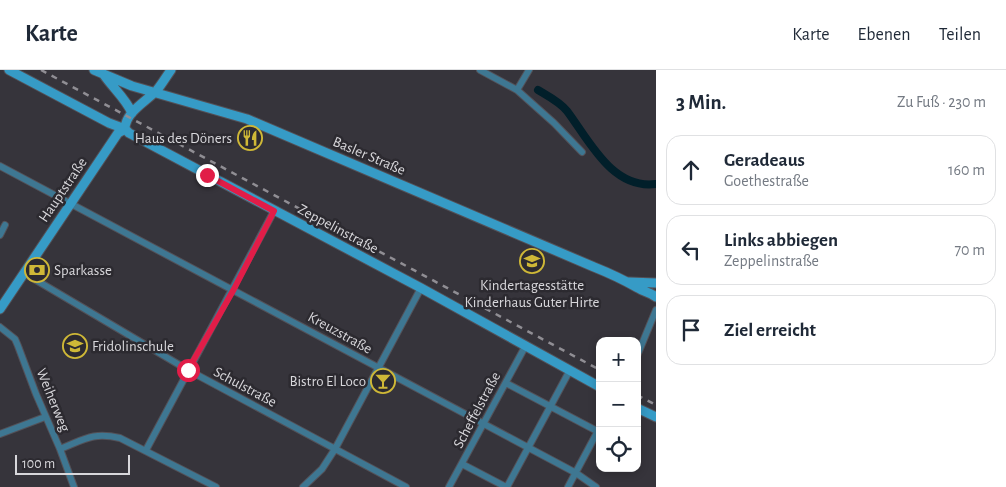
<!DOCTYPE html>
<html lang="de">
<meta charset="utf-8">
<style>
:root{--surface:#fff;--page:#f2f2f3;--text:#1f2937;--muted:#747a83;--line:#e0e1e3}
body{margin:0;font-family:"Alegreya Sans",sans-serif;background:var(--page);color:var(--text)}
.controls{position:absolute;right:15px;bottom:15px;display:grid;overflow:hidden;border-radius:10px;box-shadow:0 2px 8px #0003}
.controls button{width:45px;height:45px;display:grid;place-items:center;padding:0;border:0;border-bottom:1px solid var(--line);background:var(--surface);color:var(--text);font:25px sans-serif}
.scale{position:absolute;left:15px;bottom:12px;width:115px;box-sizing:border-box;padding-left:5px;border:2px solid #d8d7db;border-top:0;font-size:14px;line-height:18px;white-space:nowrap;color:#d8d7db;-webkit-text-stroke:4px #2c2a30;paint-order:stroke}
.stop{position:absolute;width:15px;height:15px;margin:-11px;border:4px solid #e11d48;border-radius:50%;background:#fff}
.stop.end{background:#e11d48;border-color:#fff;box-shadow:0 1px 5px #0008}
.list{margin:0;padding:0;list-style:none}
h2{display:flex;justify-content:space-between;align-items:center;height:65px;margin:0;padding:0 20px;font-size:21px}
h2 small{font-size:16px;font-weight:400;color:var(--muted)}
.list li{display:grid;grid-template-columns:32px 1fr auto;gap:15px;align-items:center;box-sizing:border-box;height:70px;margin:0 10px 10px;padding:0 10px;border:1px solid var(--line);border-radius:15px}
.list b{display:block;font-size:19px;white-space:nowrap}
.list p{margin:0;font-size:16px;white-space:nowrap;color:var(--muted)}
.list em{font-size:16px;font-style:normal;color:var(--muted)}
.icon{flex:none;width:28px;height:28px;fill:none;stroke:currentColor;stroke-width:2;stroke-linecap:round;stroke-linejoin:round}
.map{position:relative;flex:none;width:656px;height:417px;overflow:hidden}
header{display:flex;align-items:center;gap:30px;box-sizing:border-box;height:70px;padding:0 25px;background:var(--surface);border-bottom:1px solid var(--line)}
header strong{font-size:24px}
nav{display:flex;gap:28px;margin-inline-start:auto;font-size:18px}
main{display:flex}
aside{flex:1;background:var(--surface)}
.map>svg:first-child{display:block}
.lines{fill:none;stroke-linecap:round;stroke-linejoin:round}
.canal{stroke:#011f2a;stroke-width:8}
.street-casing{stroke:#535158;stroke-width:8}
.secondary-casing{stroke:#535158;stroke-width:11}
.street{stroke:#3e7792;stroke-width:6}
.secondary{stroke:#369bc6;stroke-width:9}
.rail{stroke:#908e94;stroke-width:2.5;stroke-dasharray:6 6;stroke-linecap:butt}
.route{stroke:#e11d48;stroke-width:6}
.labels{text-anchor:middle;dominant-baseline:central;stroke-width:5;stroke-linejoin:round;paint-order:stroke}
.poi-label{font-size:15px;fill:#d8d7db;stroke:#2c2a30;text-anchor:end}
.street-label{font-size:15px;fill:#d8d7db;stroke:#2c2a30}
</style>
<header>
<strong>Karte</strong>
<nav><a>Karte</a><a>Ebenen</a><a>Teilen</a></nav>
</header>
<main>
<div class="map">
<svg width="656" height="417" viewBox="0 0 656 417">
<rect width="100%" height="100%" fill="#36343b"/>
<g class="lines">
<path class="canal" d="M538,20C548,26 560,32 567,41C589,70 612,120 656,114"/>
<defs>
<path id="street" d="M480,0L517,20L554,53L582,82
M517,20L529,0
M0,96L576,403L596,417
M0,165L5,155
M24,203L188,300L406,417
M0,257L15,269L18,276L36,324L60,379L74,417
M637,286L656,240
M506,313L597,361
M0,364L45,347
M60,379C85,369 93,362 120,368L216,417
M146,380L274,141
M462,394L506,417
M303,417L322,399L335,379L421,218
M449,417L526,275
M507,417L570,300
M568,417L600,357"/>
<path id="secondary" d="M9,0L109,53L125,59L129,63L421,218L600,317
M94,0L132,16L247,49L594,197C609,203 624,210 638,218C644,222 650,222 656,227
M104,5C113,18 126,29 132,43
M125,59C125,42 147,31 157,20C162,14 166,7 171,0
M629,212L656,213
M0,239L112,72L118,63L125,59
M637,338L656,347"/>
</defs>
<use href="#street" class="street-casing"/>
<use href="#secondary" class="secondary-casing"/>
<use href="#street" class="street"/>
<use href="#secondary" class="secondary"/>
<path class="rail" d="M41,0L600,300
M637,325L656,335"/>
</g>
<g class="lines">
<path class="route" d="M188,300L234,219L274,141L207,105"/>
</g>
<defs>
<symbol id="restaurant-ring" viewBox="-11 -11 22 22"><circle r="9.5" fill="#2c2a30" stroke="#cfb837" stroke-width="1.5"/><path d="M-5-6h1v4h1v-4h1v4h1v-4h1v5L-1.5 .5V6h-2V.5L-5-1ZM5-6V6H3V1.5H1.5Q1.5-4 5-6Z" fill="#cfb837"/></symbol>
<symbol id="school-ring" viewBox="-11 -11 22 22"><circle r="9.5" fill="#2c2a30" stroke="#cfb837" stroke-width="1.5"/><path d="M0-5L7-2L0 1L-7-2ZM-4 1L0 2.5L4 1V4Q0 6-4 4Z" fill="#cfb837"/></symbol>
<symbol id="bank-ring" viewBox="-11 -11 22 22"><circle r="9.5" fill="#2c2a30" stroke="#cfb837" stroke-width="1.5"/><path d="M-6-4H6V4H-6ZM0-2.3a2.3 2.3 0 1 0 0 4.6a2.3 2.3 0 1 0 0-4.6Z" fill="#cfb837"/></symbol>
<symbol id="bar-ring" viewBox="-11 -11 22 22"><circle r="9.5" fill="#2c2a30" stroke="#cfb837" stroke-width="1.5"/><path d="M-6-5H6L.8 .8V4.5H3.5V6h-7V4.5H-.8V.8Z" fill="#cfb837"/></symbol>
</defs>
<g fill-rule="evenodd">
<use href="#restaurant-ring" x="236" y="54" width="28" height="28"/>
<use href="#school-ring" x="518" y="177" width="28" height="28"/>
<use href="#bank-ring" x="23" y="186" width="28" height="28"/>
<use href="#school-ring" x="61" y="262" width="28" height="28"/>
<use href="#bar-ring" x="369" y="297" width="28" height="28"/>
</g>
<g class="labels">
<g class="poi-label">
<text x="232" y="68">Haus des Döners</text>
<text x="54" y="200" text-anchor="start">Sparkasse</text>
<text x="532" y="215" text-anchor="middle">Kindertagesstätte<tspan x="532" dy="17">Kinderhaus Guter Hirte</tspan></text>
<text x="92" y="276" text-anchor="start">Fridolinschule</text>
<text x="366" y="311">Bistro El Loco</text>
</g>
<g class="street-label">
<text transform="translate(369 86) rotate(23)">Basler Straße</text>
<text transform="translate(63 120) rotate(-56)">Hauptstraße</text>
<text transform="translate(338 159) rotate(28)">Zeppelinstraße</text>
<text transform="translate(340 263) rotate(29)">Kreuzstraße</text>
<text transform="translate(245 317) rotate(28)">Schulstraße</text>
<text transform="translate(53 330) rotate(68)">Weiherweg</text>
<text transform="translate(477 340) rotate(-62)">Scheffelstraße</text>
</g>
</g>
</svg>
<div class="controls">
<button>+</button>
<button>−</button>
<button><svg class="icon" aria-label="locate" viewBox="0 0 24 24"><circle cx="12" cy="12" r="6"/><path d="M12 2v4M12 18v4M2 12h4M18 12h4"/></svg></button>
</div>
<div class="scale">100 m</div>
<div class="stop" style="left:188px;top:300px"></div>
<div class="stop end" style="left:207px;top:105px"></div>
</div>
<aside>
<h2>3 Min.<small>Zu Fuß · 230 m</small></h2>
<ul class="list">
<li><svg class="icon" aria-label="ahead" viewBox="0 0 24 24"><path d="M12 20V5M6 11l6-6 6 6"/></svg><div><b>Geradeaus</b><p>Goethestraße</p></div><em>160 m</em></li>
<li><svg class="icon" aria-label="left" viewBox="0 0 24 24"><path d="M17 20v-9H6M10 6l-5 5 5 5"/></svg><div><b>Links abbiegen</b><p>Zeppelinstraße</p></div><em>70 m</em></li>
<li><svg class="icon" aria-label="arrive" viewBox="0 0 24 24"><path d="M6 21V4h12l-3 4 3 4H6"/></svg><div><b>Ziel erreicht</b></div></li>
</ul>
</aside>
</main>
